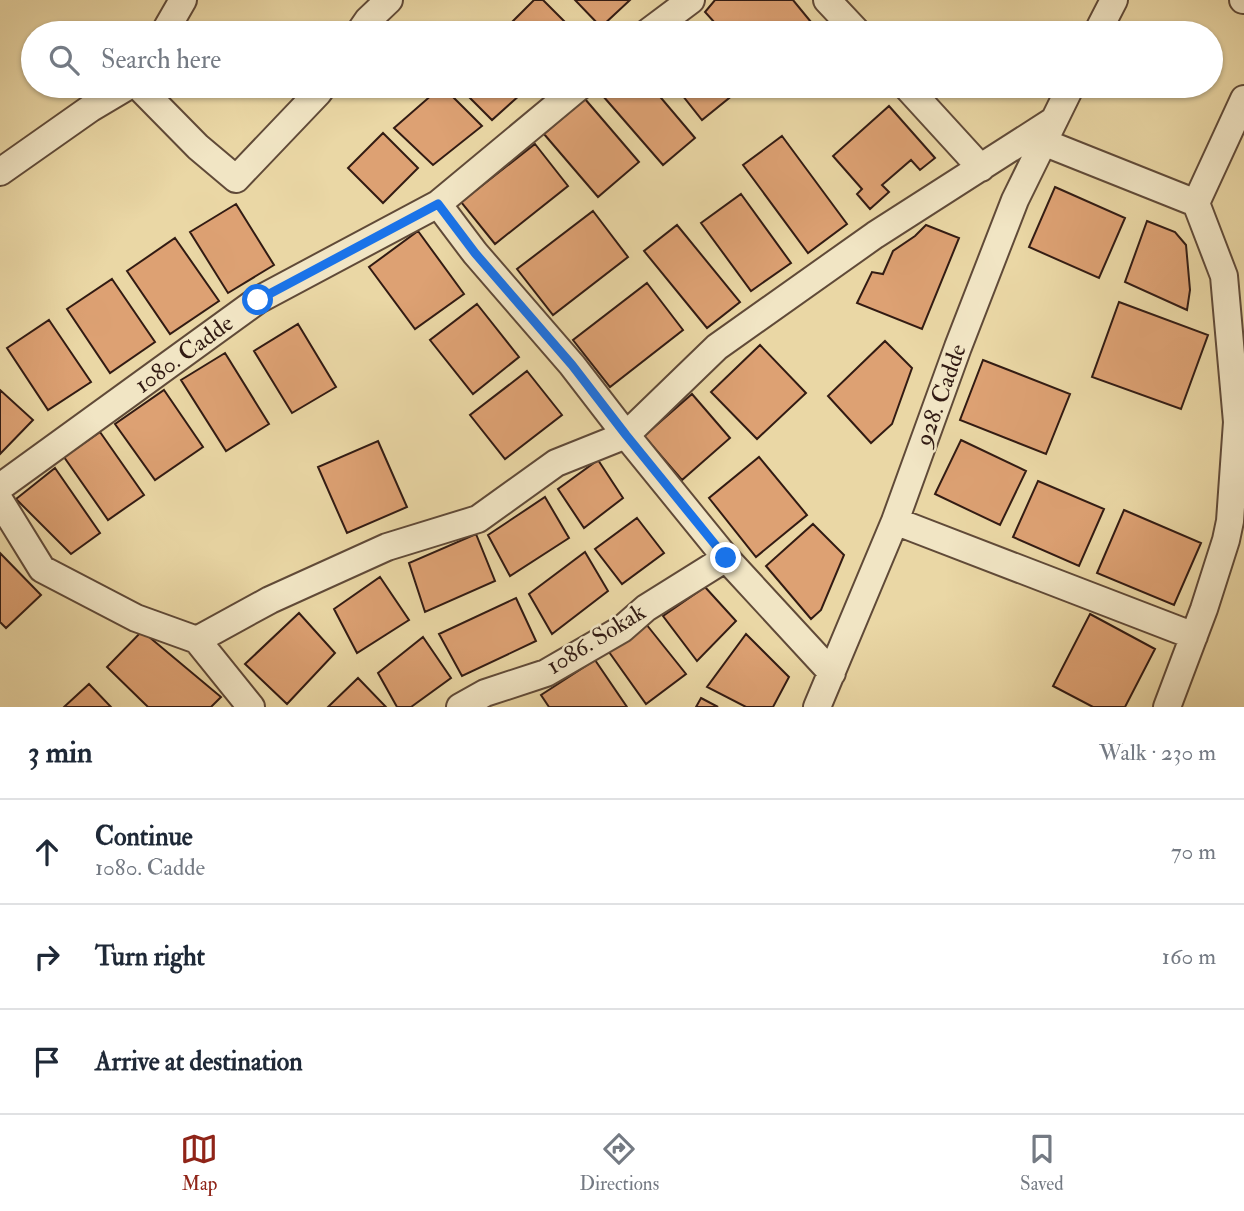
<!DOCTYPE html>
<meta charset="utf-8">
<style>
:root{--surface:#fff;--page:#f6f6f7;--text:#1f2937;--muted:#747a83;--line:#e0e1e3;--accent:#8f2418}
body{margin:0;font-family:"IM FELL Double Pica",serif;background:var(--page);color:var(--text)}
.stop{position:absolute;width:21px;height:21px;margin:-16px;border:5px solid #1a73e8;border-radius:50%;background:#fff}
.stop.end{background:#1a73e8;border-color:#fff;box-shadow:0 2px 7px #0008}
.list{margin:0;padding:0;list-style:none}
h2{display:flex;justify-content:space-between;align-items:center;height:91px;margin:0;padding:0 28px;font-size:30px}
h2 small{font-size:23px;font-weight:400;color:var(--muted)}
.list li{display:grid;grid-template-columns:46px 1fr auto;gap:21px;align-items:center;box-sizing:border-box;height:105px;padding:0 28px;border-top:2px solid var(--line)}
.list b{display:block;font-size:26px;white-space:nowrap}
.list p{margin:0;font-size:23px;white-space:nowrap;color:var(--muted)}
.list em{font-size:23px;font-style:normal;color:var(--muted)}
.icon{flex:none;width:38px;height:38px;fill:none;stroke:currentColor;stroke-width:2;stroke-linecap:round;stroke-linejoin:round}
.map{position:relative;flex:none;width:1244px;height:707px;overflow:hidden}
.search{position:absolute;background:var(--surface);box-shadow:0 2px 5px #0004;left:21px;right:21px;top:21px;height:77px;display:flex;align-items:center;gap:18px;box-sizing:border-box;padding:0 24px;border-radius:38px;color:var(--muted);font-size:26px}
.sheet{height:406px;background:var(--surface)}
nav{display:flex;justify-content:space-around;align-items:center;box-sizing:border-box;height:98px;border-top:2px solid var(--line);background:var(--surface);font-size:19px;color:var(--muted)}
nav a{display:grid;justify-items:center;gap:4px}
nav .on{color:var(--accent)}
.map>svg:first-child{display:block}
.building{fill:#dda173;stroke:#321b13;stroke-width:2}
.lines{fill:none;stroke-linecap:round;stroke-linejoin:round}
.minor-casing{stroke:#604a38;stroke-width:30}
.minor{stroke:#f1e5c4;stroke-width:26}
.route{stroke:#1a73e8;stroke-width:9}
.labels{text-anchor:middle;dominant-baseline:central;stroke-width:5;stroke-linejoin:round;paint-order:stroke}
.street-label{font-size:24px;fill:#321b13;stroke:#f1e5c4}
</style>
<div class="map">
<svg width="1244" height="707" viewBox="0 0 1244 707">
<rect width="100%" height="100%" fill="#ead7a5"/>
<filter id="stains"><feTurbulence type="fractalNoise" baseFrequency=".00286" numOctaves="4"/><feColorMatrix values="0 0 0 0 .2 0 0 0 0 .09 0 0 0 0 .02 0 0 0 .5 -.17"/></filter>
<radialGradient id="worn" r=".72"><stop offset=".6" stop-color="#630" stop-opacity="0"/><stop offset="1" stop-color="#630" stop-opacity=".3"/></radialGradient>
<path class="building" d="M534,0H543L576,33H503L502,32Z
M575,0H630L601,27Z
M715,0H793L811,22L799,33H724L705,12Z
M686,24L694,33H674Z
M442,86L482,126L433,165L394,128Z
M458,86H530L492,120Z
M615,86H651L695,138L663,165L603,96Z
M675,86H736L739,90L702,120Z
M585,99L639,162L598,197L544,134Z
M889,106L935,158L920,170L911,160L882,185L889,192L870,209L857,194L862,189L833,156Z
M383,133L418,168L383,203L348,168Z
M782,136L847,224L808,253L743,165Z
M535,144L568,186L495,244L461,202Z
M1055,187L1125,218L1099,278L1029,247Z
M741,194L791,263L751,291L701,223Z
M236,204L274,265L228,293L190,232Z
M593,211L628,257L553,315L517,269Z
M1147,221L1175,232L1186,245L1190,290L1187,310L1125,282Z
M677,225L740,302L707,328L644,251Z
M926,225L959,238L922,329L857,303L872,272L883,274L893,251L915,236Z
M418,231L464,294L415,329L369,267Z
M175,238L219,301L170,334L127,271Z
M112,279L155,342L110,373L67,309Z
M647,283L683,330L610,387L573,340Z
M1119,302L1208,335L1181,409L1092,377Z
M477,304L519,357L473,394L430,340Z
M49,320L91,382L48,410L7,348Z
M298,324L336,387L292,413L254,351Z
M885,341L912,368L892,424L871,443L828,396Z
M760,345L806,393L757,439L711,392Z
M225,353L269,424L226,451L181,380Z
M983,360L1070,394L1046,454L960,420Z
M527,371L562,415L505,459L470,415Z
M0,390L33,420L0,454Z
M164,390L203,447L155,480L115,424Z
M692,394L730,438L682,480L644,436Z
M100,432L144,495L108,520L64,457Z
M961,440L1026,471L1000,525L935,494Z
M378,441L407,507L347,533L318,467Z
M759,457L807,515L756,557L709,498Z
M598,460L623,498L584,528L558,489Z
M55,468L100,533L71,554L16,499Z
M1038,481L1104,509L1079,566L1013,537Z
M545,497L569,538L510,576L488,535Z
M1124,510L1201,543L1174,605L1097,573Z
M637,518L664,553L622,584L595,549Z
M813,524L844,555L821,610L811,619L766,566Z
M476,534L495,581L425,612L409,563Z
M585,552L608,591L552,634L529,594Z
M0,553L41,595L6,628L0,622Z
M380,577L409,620L357,653L334,609Z
M705,587L736,621L697,661L663,616Z
M516,598L536,641L462,676L439,634Z
M299,613L335,653L287,704L245,664Z
M1090,614L1155,649L1125,707H1093L1053,686Z
M646,624L686,674L646,704L609,652Z
M142,631L221,697L211,707H148L107,667Z
M746,634L789,677L773,707H746L707,687Z
M423,637L451,678L411,707H397L378,673Z
M595,660L627,707H549L541,695Z
M358,678L386,707H328Z
M89,684L111,707H64Z
M701,698L718,707H696Z"/>
<g class="lines">
<defs>
<path id="minor" d="M827,0L858,33
M1243,0H1244
M164,33L183,0
M359,33L368,20L389,0
M647,33L691,0
M1097,33L1114,0
M138,86L198,147L236,179L318,93L323,86
M906,86L981,168
M1043,142L1196,203
M0,172L91,108L128,86
M438,204L475,253L572,365L626,435L726,558L832,673
M0,487L258,300L438,204L580,86
M0,501L42,569L136,618L197,640L251,707
M895,521L1194,636
M197,640L270,600L387,547L478,519L556,463L626,435L717,347L875,235L1053,121
M460,707L485,693L546,673L622,629L646,608L726,558
M817,707L895,521L958,347L1015,200L1071,86
M1167,707L1204,609L1226,540L1230,521L1237,422L1224,276L1196,203L1244,99"/>
</defs>
<use href="#minor" class="minor-casing"/>
<use href="#minor" class="minor"/>
</g>
<g class="lines">
<path class="route" d="M258,300L438,204L475,253L572,365L626,435L726,558"/>
</g>
<g class="labels">
<g class="street-label">
<text transform="translate(184 354) rotate(-36)">1080. Cadde</text>
<text transform="translate(941 395) rotate(-70)">928. Cadde</text>
<text transform="translate(596 639) rotate(-32)">1086. Sokak</text>
</g>
</g>
<rect width="100%" height="100%" filter="url(#stains)"/>
<rect width="100%" height="100%" fill="url(#worn)"/>
</svg>
<div class="stop" style="left:258px;top:300px"></div>
<div class="stop end" style="left:726px;top:558px"></div>
<div class="search"><svg class="icon" aria-label="search" viewBox="0 0 24 24"><circle cx="10" cy="10" r="6"/><path d="M15 15l6 6"/></svg>Search here</div>
</div>
<section class="sheet">
<h2>3 min<small>Walk · 230 m</small></h2>
<ul class="list">
<li><svg class="icon" aria-label="ahead" viewBox="0 0 24 24"><path d="M12 20V5M6 11l6-6 6 6"/></svg><div><b>Continue</b><p>1080. Cadde</p></div><em>70 m</em></li>
<li><svg class="icon" aria-label="right" viewBox="0 0 24 24"><path d="M7 20v-9h11M14 6l5 5-5 5"/></svg><div><b>Turn right</b></div><em>160 m</em></li>
<li><svg class="icon" aria-label="arrive" viewBox="0 0 24 24"><path d="M6 21V4h12l-3 4 3 4H6"/></svg><div><b>Arrive at destination</b></div></li>
</ul>
</section>
<nav>
<a class="on"><svg class="icon" aria-label="map" viewBox="0 0 24 24"><path d="M3 6l6-2 6 2 6-2v14l-6 2-6-2-6 2zM9 4v14M15 6v14"/></svg>Map</a>
<a><svg class="icon" aria-label="directions" viewBox="0 0 24 24"><path d="M12 3l9 9-9 9-9-9zM9 14v-3h6M13 9l2 2-2 2"/></svg>Directions</a>
<a><svg class="icon" aria-label="saved" viewBox="0 0 24 24"><path d="M7 4h10v16l-5-4-5 4z"/></svg>Saved</a>
</nav>
